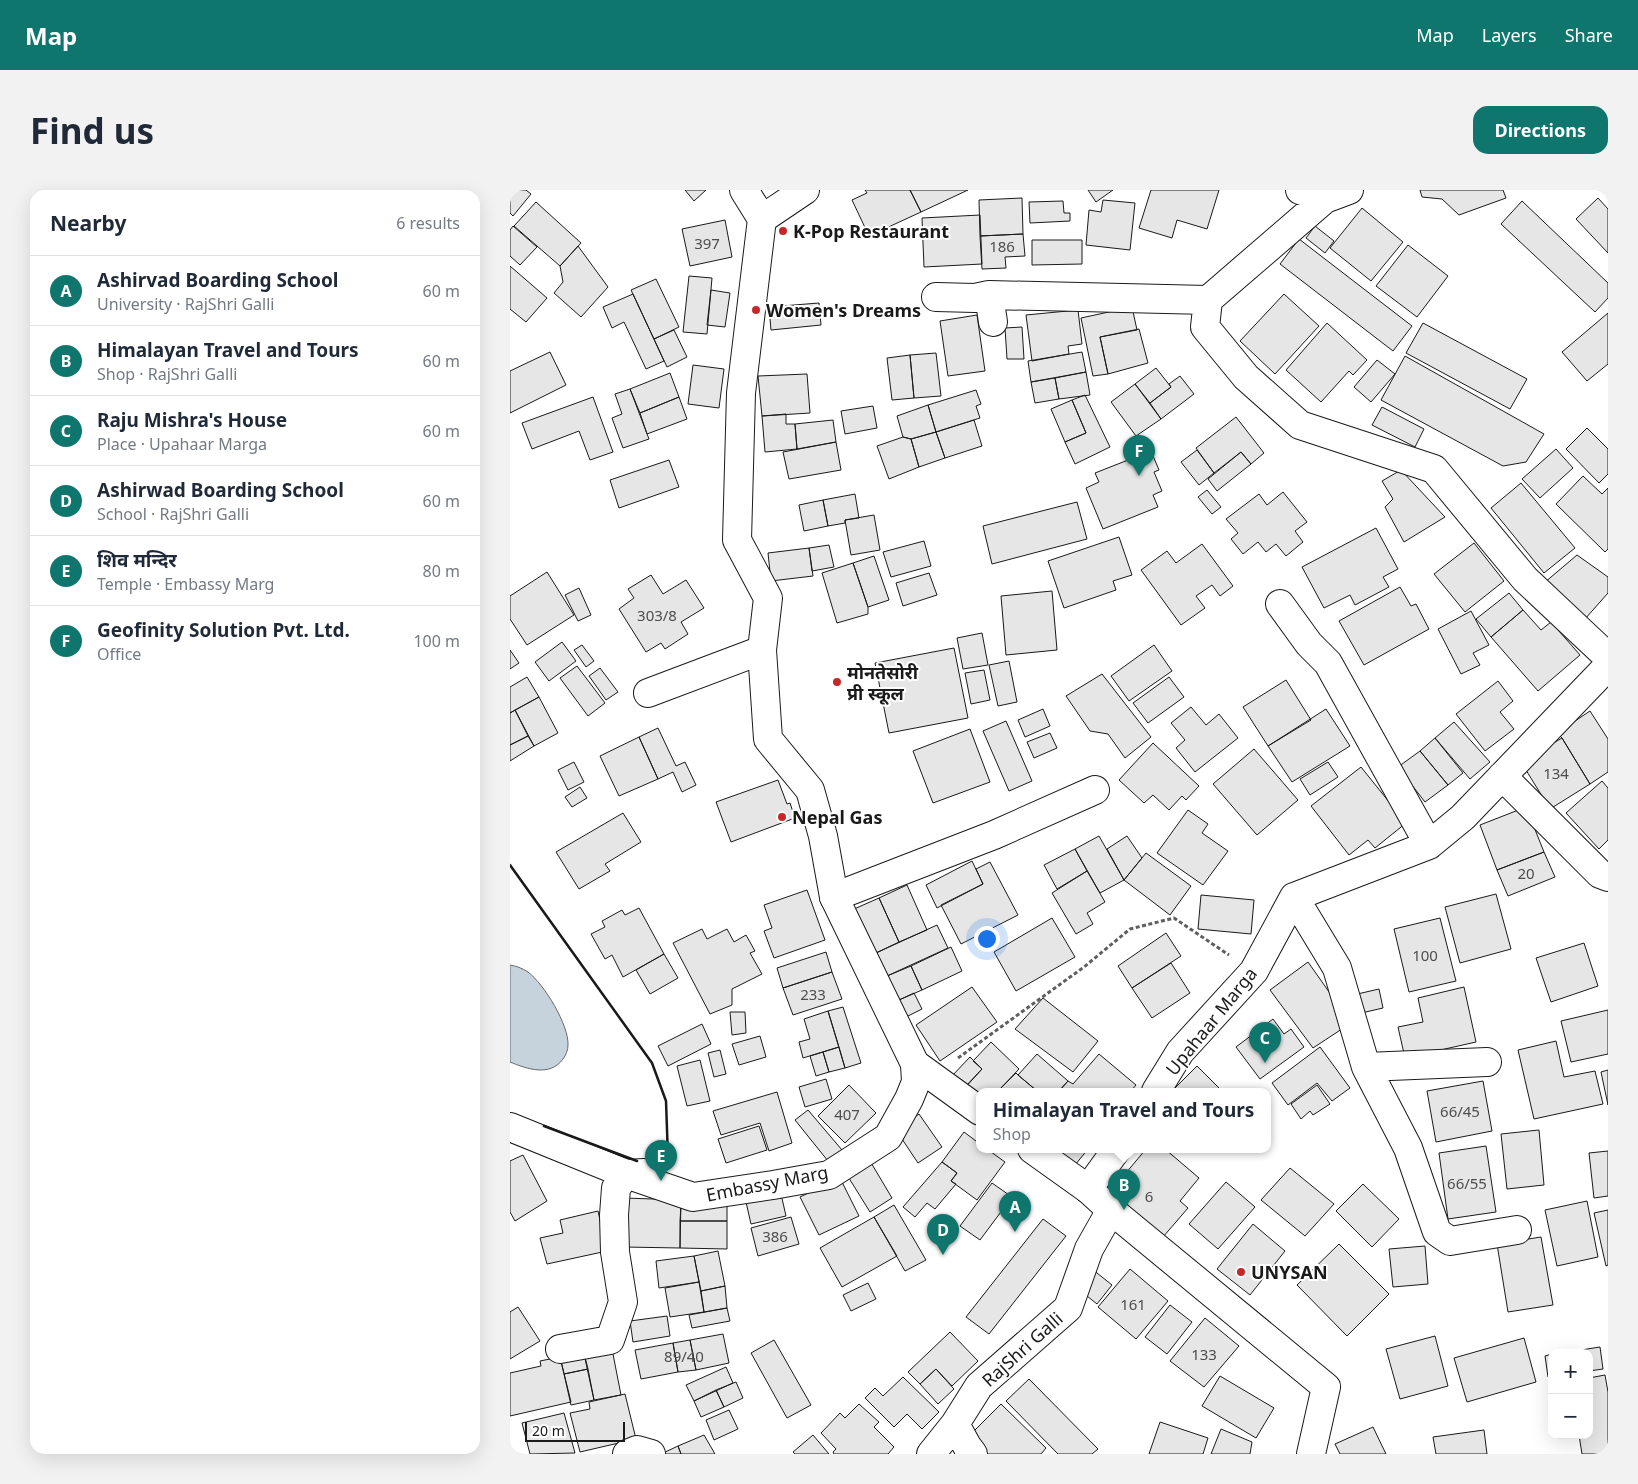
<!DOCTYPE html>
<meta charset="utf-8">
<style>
:root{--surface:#fff;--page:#f2f2f3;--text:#1f2937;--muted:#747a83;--line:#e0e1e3;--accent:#0f766e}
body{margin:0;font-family:"Noto Sans","Noto Sans Devanagari",sans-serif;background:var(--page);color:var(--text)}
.controls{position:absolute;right:15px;bottom:15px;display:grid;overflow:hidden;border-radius:10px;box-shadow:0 5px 20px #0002}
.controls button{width:45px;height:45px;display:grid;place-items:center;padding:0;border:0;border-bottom:1px solid var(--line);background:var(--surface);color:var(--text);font:25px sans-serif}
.scale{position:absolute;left:15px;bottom:12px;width:100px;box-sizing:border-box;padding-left:5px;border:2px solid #1a1a1a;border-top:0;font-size:14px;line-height:18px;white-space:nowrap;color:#1a1a1a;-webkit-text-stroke:4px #fff;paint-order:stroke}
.you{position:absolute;left:476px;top:748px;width:18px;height:18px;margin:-12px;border:4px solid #fff;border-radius:50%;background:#1a73e8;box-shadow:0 0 0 8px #1a73e833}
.badge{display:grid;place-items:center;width:32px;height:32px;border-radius:50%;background:var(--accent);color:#fff;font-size:16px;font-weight:700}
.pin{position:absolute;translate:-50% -41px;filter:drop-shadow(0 1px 2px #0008)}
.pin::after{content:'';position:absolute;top:26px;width:18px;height:15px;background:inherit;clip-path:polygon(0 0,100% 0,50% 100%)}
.popup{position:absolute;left:466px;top:898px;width:295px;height:65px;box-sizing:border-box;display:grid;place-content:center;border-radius:10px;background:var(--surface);filter:drop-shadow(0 1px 4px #0005);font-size:16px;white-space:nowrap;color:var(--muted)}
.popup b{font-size:19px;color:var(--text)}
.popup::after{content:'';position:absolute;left:50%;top:100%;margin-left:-10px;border:10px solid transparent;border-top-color:var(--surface)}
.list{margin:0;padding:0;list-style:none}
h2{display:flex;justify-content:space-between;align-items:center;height:65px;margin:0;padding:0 20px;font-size:21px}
h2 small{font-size:16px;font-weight:400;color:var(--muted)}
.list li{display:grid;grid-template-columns:32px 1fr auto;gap:15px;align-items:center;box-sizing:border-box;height:70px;padding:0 20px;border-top:1px solid var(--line)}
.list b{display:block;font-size:19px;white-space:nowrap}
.list p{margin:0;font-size:16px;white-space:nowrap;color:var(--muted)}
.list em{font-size:16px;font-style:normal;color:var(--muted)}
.map{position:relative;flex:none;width:1098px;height:1264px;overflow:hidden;border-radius:15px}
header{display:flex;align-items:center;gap:30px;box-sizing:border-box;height:70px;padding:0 25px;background:var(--accent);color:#fff}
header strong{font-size:24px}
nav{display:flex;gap:28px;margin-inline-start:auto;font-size:18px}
.intro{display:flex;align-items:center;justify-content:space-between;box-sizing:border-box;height:120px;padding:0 30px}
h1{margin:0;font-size:35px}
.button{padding:12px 22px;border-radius:15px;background:var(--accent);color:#fff;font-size:18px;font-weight:700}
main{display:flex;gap:30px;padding:0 30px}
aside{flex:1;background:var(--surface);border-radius:15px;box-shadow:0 5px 20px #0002}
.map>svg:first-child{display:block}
.water{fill:#c6d2dc;stroke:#6a6a6a}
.building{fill:#e6e6e6;stroke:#1a1a1a}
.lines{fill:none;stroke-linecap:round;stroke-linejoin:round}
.street-casing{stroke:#1a1a1a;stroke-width:30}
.secondary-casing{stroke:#1a1a1a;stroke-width:30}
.path{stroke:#5f5f5f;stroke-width:3;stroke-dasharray:4 2.5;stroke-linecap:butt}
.street{stroke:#fff;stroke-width:28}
.secondary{stroke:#fff;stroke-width:28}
.wall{stroke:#1a1a1a;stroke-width:2.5}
.poi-dot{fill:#c62828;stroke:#fff;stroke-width:2}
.labels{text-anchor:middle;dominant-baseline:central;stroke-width:4;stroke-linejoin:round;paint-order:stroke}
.number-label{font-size:15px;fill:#4d4d4d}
.poi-label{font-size:18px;font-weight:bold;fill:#1a1a1a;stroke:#fff;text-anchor:start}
.street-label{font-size:18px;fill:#1a1a1a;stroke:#fff}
</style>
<header>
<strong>Map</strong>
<nav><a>Map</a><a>Layers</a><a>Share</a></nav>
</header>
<div class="intro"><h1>Find us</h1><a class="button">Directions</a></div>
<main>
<aside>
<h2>Nearby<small>6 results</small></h2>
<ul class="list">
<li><span class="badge">A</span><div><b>Ashirvad Boarding School</b><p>University · RajShri Galli</p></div><em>60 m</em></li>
<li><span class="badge">B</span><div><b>Himalayan Travel and Tours</b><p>Shop · RajShri Galli</p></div><em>60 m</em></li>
<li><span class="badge">C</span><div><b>Raju Mishra's House</b><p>Place · Upahaar Marga</p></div><em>60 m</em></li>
<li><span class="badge">D</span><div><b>Ashirwad Boarding School</b><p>School · RajShri Galli</p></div><em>60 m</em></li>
<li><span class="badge">E</span><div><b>शिव मन्दिर</b><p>Temple · Embassy Marg</p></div><em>80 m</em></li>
<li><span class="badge">F</span><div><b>Geofinity Solution Pvt. Ltd.</b><p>Office</p></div><em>100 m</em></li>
</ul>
</aside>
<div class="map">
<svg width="1098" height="1264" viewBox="0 0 1098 1264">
<rect width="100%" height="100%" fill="#fff"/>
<path class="water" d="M0,775C6,776 12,778 18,782C34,794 59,835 58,855C58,860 56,865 53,869C40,887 17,879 0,872Z"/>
<path class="building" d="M0,0H16L21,4L3,26L0,23Z
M175,0H196L184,11Z
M355,0H400L411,22L359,46L342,10L357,3Z
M400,0H458L411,22Z
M578,0H603L586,12Z
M641,0H709L697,39L667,30L662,48L629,38Z
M910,0H993L996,8L949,25L932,9L912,7Z
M512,8L513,44L470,46L469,10Z
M1088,8L1098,19V63L1066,29Z
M593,10L625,13L620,60L576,55L579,20L591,22Z
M553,11L554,23H560V31L520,33L519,12Z
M1012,11L1098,93V108L1085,122L991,34Z
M26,12L71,53L50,76L4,36Z
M852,18L893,52L861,91L820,58Z
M470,25L472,74L414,77L412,28Z
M215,30L222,67L180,76L172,39Z
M3,36L27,57L10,75L0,66V40Z
M805,36L824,51L815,63L796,48Z
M513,44L515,66L495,67L496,78L472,79L470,46Z
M789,49L902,136L883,161L770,74Z
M522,50H572V74L522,75Z
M898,55L938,86L907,127L866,96Z
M68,56L98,97L71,127L44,103L53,92L50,76Z
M0,76L37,108L16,132L0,119Z
M179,86L202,88L197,144L173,142Z
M146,89L169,137L144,149L121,100Z
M201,100L220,103L215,137L197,135Z
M123,104L154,171L136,179L114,132L102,138L93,117Z
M774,104L809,136L765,184L730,151Z
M309,113L311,135L261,140L259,117Z
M622,117L627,140L590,147L598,184L583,186L571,128Z
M568,120L572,154L558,156L559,164L522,171L516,125Z
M1098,123V174L1077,191L1052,162Z
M467,125L475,181L438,186L430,131Z
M817,133L857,170L843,185L839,181L811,212L776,180Z
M913,133L1017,189L1000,219L896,163Z
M512,137L514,169H497L495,138Z
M629,139L638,173L598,184L590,147Z
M164,140L177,167L157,177L144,149Z
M40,162L56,195L0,223V181Z
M572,162L576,182L521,192L518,171Z
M426,163L431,206L404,208L400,165Z
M400,165L404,208L382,210L377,168Z
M895,166L1034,244L1016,272L993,276L871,210Z
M867,170L885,184L861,212L844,197Z
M183,175L214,179L209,218L178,214Z
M646,178L661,197L640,213L625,194Z
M576,182L580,205L549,209L545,188Z
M160,183L169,207L130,223L120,199Z
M297,184L300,223L252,226L248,186Z
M670,186L684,204L651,229L640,213L661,197L659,194Z
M545,188L549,209L525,213L521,192Z
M625,194L651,229L626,246L601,212Z
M120,199L139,249L113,258L102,228L112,224L105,204Z
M466,200L471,214L466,216L470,228L426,242L418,215Z
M575,205L600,257L565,274L555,252L576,243L562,210Z
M83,207L103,262L80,270L69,241L22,259L12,233Z
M169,207L177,229L137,244L130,223Z
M562,210L576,243L555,252L541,219Z
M418,215L426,242L401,249L393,247L387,226Z
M363,216L367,238L335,244L331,221Z
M872,217L914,239L905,257L862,235Z
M276,224V234H285L287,259L255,262L252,226Z
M726,227L754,263L741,274L731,262L704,283L686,258Z
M323,230L326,252L287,259L285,234Z
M464,230L472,256L435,268L426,242Z
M1077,238L1098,259V284L1089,293L1056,259Z
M426,242L435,268L409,277L401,249Z
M393,247L401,249L409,277L379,289L367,256Z
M326,252L331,280L279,289L273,262Z
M1046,259L1063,278L1030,308L1012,289Z
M687,260L704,283L689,295L671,272Z
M641,261L649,280L644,282L652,301L643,305L648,317L593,339L576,298L589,292L585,283Z
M731,262L741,274L707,301L698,289Z
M159,270L169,297L109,318L100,290Z
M891,280L935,327L894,352L875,317L883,309L872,291Z
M1073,286L1092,304L1098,298V359L1095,362L1046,314Z
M1011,293L1065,358L1034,383L981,318Z
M697,300L711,317L702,324L688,307Z
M773,302L797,332L785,341L793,352L776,366L766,354L756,362L748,352L733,364L721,349L728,343L716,329L749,304L757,315Z
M345,304L349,328L335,330V333L318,336L313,310Z
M313,310L318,336L294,341L289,315Z
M567,312L577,349L482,374L473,336Z
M364,325L370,360L341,365L335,330Z
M866,338L888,379L873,387L879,397L845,415L840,405L814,418L792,377Z
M609,347L622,385L603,391L606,400L554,418L538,371Z
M414,351L421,376L381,387L373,362Z
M964,353L994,391L955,422L924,384Z
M692,354L723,396L710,406L702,395L686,406L695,418L671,435L631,380L657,361L666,373Z
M319,355L324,377L302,381L299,358Z
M299,358L303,386L261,391L258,363Z
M1067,365L1098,387V403L1075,429L1034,393Z
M364,366L379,410L358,417L343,373Z
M343,373L358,417V424L327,433L312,383Z
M37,382L64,425L17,455L0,429V406Z
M419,383L427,405L393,416L386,393Z
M141,385L153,404L176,390L194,418L171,432L178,444L155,459L151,453L136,462L109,419L124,408L118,399Z
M890,397L901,416L906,414L919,439L854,475L829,431Z
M69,398L81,425L68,431L55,405Z
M542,401L547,460L496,465L491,406Z
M999,403L1013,420L981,447L966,429Z
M1013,420L1031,440L1041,432L1070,465L1028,501L981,447Z
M961,421L979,455L963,463L970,475L951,484L928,439Z
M472,443L478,475L453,479L447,448Z
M52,452L66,471L39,491L25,472Z
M72,455L84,471L76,477L64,460Z
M644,455L662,481L619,511L601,486Z
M444,458L458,528L379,543L365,473Z
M0,460L9,473L0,479Z
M499,471L507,512L488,516L479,475Z
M67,476L95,513L78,526L50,488Z
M90,478L108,502L96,510L79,486Z
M474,480L480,510L461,514L455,483Z
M592,484L641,547L615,568L598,544L580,541L556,506Z
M17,487L29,507L0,523V497Z
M659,487L674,507L638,533L623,513Z
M776,490L801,530L758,556L733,517Z
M988,491L1003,511L990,522L1004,539L975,561L946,524Z
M29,507L48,543L24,556L5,520Z
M681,517L696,535L709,524L728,548L685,582L666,558L675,550L661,533Z
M533,519L540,536L515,547L508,530Z
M816,519L840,556L782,592L758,556Z
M5,520L18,546L0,555V523Z
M1080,521L1098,549V582L1080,594L1052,548L1047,543Z
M496,531L522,591L499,601L473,541Z
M944,532L980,572L960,589L925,548Z
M148,538L166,576L175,572L186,595L172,602L163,582L148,589L129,547Z
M460,539L480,592L423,613L403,561Z
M540,543L547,558L524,568L517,552Z
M18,546L24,556L0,571V555Z
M129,547L148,589L109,606L90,566Z
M925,548L953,583L938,595L910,561Z
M1052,548L1080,594L1040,619L1011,572Z
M643,553L689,596L676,610L672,606L659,620L643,605L634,613L609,590Z
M744,559L788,610L747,645L703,594Z
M910,561L938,595L915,612L888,577Z
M64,572L74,592L58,600L48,580Z
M818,572L828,587L800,605L790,589Z
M851,577L896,633L865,658L858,650L839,665L801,616Z
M268,590L277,614L280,613L285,628L221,652L206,612Z
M1092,591L1098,598V650L1089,659L1056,623Z
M70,597L77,608L62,617L55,607Z
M1016,617L1034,662L987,680L970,635Z
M678,620L698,634L692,643L718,661L693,695L647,663Z
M113,623L131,652L95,674L100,681L69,699L46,662Z
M589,646L614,690L590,703L565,659Z
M617,646L632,668L614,690L597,659Z
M565,659L577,681L547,699L534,675Z
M1034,662L1045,687L998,706L987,680Z
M636,663L681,696L660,725L614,690Z
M462,671L473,694L427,718L416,695Z
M480,672L508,725L451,754L431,715L473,694L466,679Z
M577,681L595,712L577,723L583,734L566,744L542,703Z
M397,695L417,740L389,752L369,708Z
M297,700L315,750L264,768L254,741L262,738L254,715Z
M986,704L1001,759L950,773L935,717Z
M691,705L744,710L741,744L688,739Z
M369,708L389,752L366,763L342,720Z
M129,718L154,764L113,787L102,765L95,769L81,744L95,737L92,731L112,720L115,725Z
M542,728L565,767L506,801L484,762Z
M930,728L946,791L899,802L884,739Z
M427,735L438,758L377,786L366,763Z
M192,739L197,749L217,739L224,752L236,745L245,761L240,763L252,784L222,799V815L200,824L163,753Z
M656,743L671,766L622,798L608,776Z
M1074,753L1088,796L1041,812L1026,768Z
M441,757L452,781L412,800L401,776Z
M316,762L322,782L273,798L267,778Z
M154,764L168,788L140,804L126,780Z
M798,772L841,833L803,858L760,800Z
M661,773L680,803L642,828L622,798Z
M401,776L412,800L389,810L377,786Z
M322,782L332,809L283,825L273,798Z
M462,797L487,832L430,871L406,835Z
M954,797L966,852L895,868L888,837L913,832L908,808Z
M869,799L873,818L847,824L843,805Z
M404,803L412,819L396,827L389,810Z
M533,808L588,851L563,882L505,839Z
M333,817L351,873L335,878L318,821Z
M1098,820V864L1061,872L1051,831Z
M318,821L329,857L293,868L289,852L300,849L294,829Z
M220,822H235L236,843L222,845Z
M763,829L774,844L781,839L794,857L750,889L726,857Z
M192,834L201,854L158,876L148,856Z
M250,846L256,867L229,875L222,854Z
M1046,851L1054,887L1085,881L1093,914L1024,929L1008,860Z
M481,852L509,879L488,901H470V911L455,897L472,879L463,871Z
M329,857L335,878L319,882L313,862Z
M810,857L840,898L822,911L807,893L778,915L762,893Z
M210,860L216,884L204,887L198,863Z
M313,862L319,882L306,886L300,866Z
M527,864L558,891L549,901H527L508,885Z
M589,864L626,895L621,901H549L558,891L563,894Z
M460,867L472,879L453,900L440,888Z
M190,870L200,911L177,916L167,876Z
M687,876L712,901H662Z
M1098,880V915L1091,882Z
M506,883L508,885L527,901H488Z
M316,889L322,909L295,917L289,897Z
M973,891L982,941L926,952L917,901Z
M339,895L366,923L335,953L308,926Z
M807,895L820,914L803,925L800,921L791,929L781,914Z
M267,902L282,953L259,961L250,933L211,945L203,921Z
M298,920L332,960L318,971L285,930Z
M409,924L432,957L408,973L386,940Z
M249,936L257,960L216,973L208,949Z
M1029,940L1034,995L997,999L991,944Z
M454,942L470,954V959H477L495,972L467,1010L441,991L447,983L432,972Z
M976,956L986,1022L938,1029L929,963Z
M536,959H578L561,980Z
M636,959H655L689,988L670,1011L678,1018L653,1047L600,1002Z
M1098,961V1006L1084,1008L1079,963Z
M13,965L37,1011L5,1031L0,1022V971Z
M360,971L382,1008L360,1022L337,985Z
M432,972L447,983L441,991L446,994L425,1019L417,1013L405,1027L393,1017Z
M780,978L824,1014L795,1046L751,1010Z
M330,988L349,1026L309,1045L290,1007Z
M716,992L745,1017L708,1059L679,1034Z
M482,993L502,1007L470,1050L450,1036Z
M853,994L889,1029L862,1057L826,1021Z
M271,1004L276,1026L241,1034L236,1012Z
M115,1008L171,1010L170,1058L114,1057Z
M1077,1011L1088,1067L1047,1076L1035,1020Z
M171,1014L217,1015V1031H170Z
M384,1015L416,1070L395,1081L364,1027Z
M1098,1020V1075L1096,1076L1084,1023Z
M88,1021L97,1061L37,1074L30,1048L53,1043L50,1030Z
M281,1027L289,1054L248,1066L241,1038Z
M364,1027L387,1066L332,1097L310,1058Z
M533,1029L556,1046L479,1144L456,1127Z
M170,1031H217V1059L170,1058Z
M743,1034L775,1061L740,1105L707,1079Z
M1031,1047L1043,1115L998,1122L987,1054Z
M829,1054L879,1104L837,1146L787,1095Z
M915,1056L918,1094L883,1097L879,1059Z
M208,1061L215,1096L191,1101L184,1066Z
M184,1066L189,1092L149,1098L146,1071Z
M582,1079L602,1095L587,1114L567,1098Z
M620,1079L658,1111L626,1149L588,1117Z
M189,1092L194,1122L160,1127L155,1098Z
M358,1093L366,1109L341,1121L333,1105Z
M215,1096L217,1118L194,1122L191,1101Z
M660,1115L682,1132L657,1164L635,1147Z
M8,1117L30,1151L0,1169V1122Z
M217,1118L220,1131L182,1138L179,1125Z
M157,1126L160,1146L123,1152L120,1131Z
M695,1128L729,1156L694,1197L660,1171Z
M440,1142L468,1171L442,1196L426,1179L410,1194L398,1182Z
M213,1144L219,1173L186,1180L180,1150Z
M925,1146L938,1196L890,1209L876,1159Z
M1014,1148L1026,1192L957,1212L944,1168Z
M180,1150L186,1180L168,1182L163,1153Z
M264,1150L301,1215L277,1228L241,1163Z
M163,1153L168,1182L131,1189L125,1160Z
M1090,1157L1093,1179L1079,1181V1163H1052Z
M73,1159L78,1179L54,1184L50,1167Z
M102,1159L111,1205L84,1210L74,1164Z
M1042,1164V1187H1038L1035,1166Z
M50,1167L61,1212L0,1226V1183L31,1176L30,1171Z
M216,1177L223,1193L184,1211L176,1195Z
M78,1179L84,1210L61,1215L54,1184Z
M426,1179L444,1199L428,1214L410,1194Z
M1095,1185L1098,1202V1264H1072L1069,1245H1079V1188Z
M710,1186L764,1218L746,1248L692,1216Z
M393,1187L429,1222L412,1239L397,1224L384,1237L355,1208L365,1198L373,1206Z
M519,1189L588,1259L582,1264H548L496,1211Z
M226,1192L233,1208L214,1217L206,1200Z
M206,1200L214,1217L191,1227L184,1211Z
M115,1204L126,1249L70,1262L60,1223L80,1219L79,1212Z
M349,1214L369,1232L364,1237L384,1257L378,1264H324L323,1262L326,1259L311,1243L330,1223L335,1228Z
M491,1214L536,1258L531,1264H473L457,1248Z
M219,1220L228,1239L204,1250L196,1230Z
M54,1223L65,1263L20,1264L12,1233Z
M650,1232L698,1248L693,1264H639Z
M863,1237L876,1264H830L825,1254Z
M711,1239L742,1252L740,1264H701Z
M974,1240L977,1264H926L923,1247Z
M194,1245L205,1264H171L168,1256Z
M303,1245L319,1264H285L283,1262Z
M168,1256L171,1264H151Z"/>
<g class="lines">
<defs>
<path id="street" d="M790,0L815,9
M839,0L815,9L698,110L695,137L736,187L790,235L924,279L1015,389L1098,467
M252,29L295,0
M479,105L483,132
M426,107L465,108L479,105L698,110
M770,414L799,454L818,473L919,655
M138,503L252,460
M992,586L1090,684L1098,687
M324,707L484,645L585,600
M784,707L827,778L856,877L898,958L927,1042L940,1051L1007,1040
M784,707L919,655L953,627L1098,476
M856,877L977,872
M646,901L670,862L744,781L784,707
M0,937L116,984L183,1007L263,995L319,985L378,947L399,909L406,892L405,874
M578,999L607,959
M50,1159L100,1150L113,1112L105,1062L104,1025L106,998L116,984L134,983
M445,1234L457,1256L463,1264
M117,1264L127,1260L141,1264
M421,1264L445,1234L469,1196L558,1118L579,1059L601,1020"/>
<path id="secondary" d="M234,0L252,29L231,203L227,350L258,408L252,460L258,549L300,600L313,646L324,707L405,874L470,921
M522,959L578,999L601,1020L816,1197L801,1264"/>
</defs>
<use href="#street" class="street-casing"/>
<use href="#secondary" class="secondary-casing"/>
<path class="path" d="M448,868L574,777L620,739L664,728L719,765"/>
<use href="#street" class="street"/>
<use href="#secondary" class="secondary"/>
<path class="wall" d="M0,675L142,873L156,911L158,968L143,977
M34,936L127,971"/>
</g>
<g class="poi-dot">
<circle cx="273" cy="41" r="5"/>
<circle cx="246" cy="120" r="5"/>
<circle cx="327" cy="492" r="5"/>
<circle cx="272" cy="627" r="5"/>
<circle cx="731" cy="1082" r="5"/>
</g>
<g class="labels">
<g class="number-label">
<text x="197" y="53">397</text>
<text x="492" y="56">186</text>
<text x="147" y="425">303/8</text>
<text x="1046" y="583">134</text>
<text x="1016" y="683">20</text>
<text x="915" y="765">100</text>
<text x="303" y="804">233</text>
<text x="950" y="921">66/45</text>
<text x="337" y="924">407</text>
<text x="957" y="993">66/55</text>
<text x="639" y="1006">6</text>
<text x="265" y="1046">386</text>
<text x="623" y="1114">161</text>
<text x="694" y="1164">133</text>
<text x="174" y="1166">89/40</text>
</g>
<g class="poi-label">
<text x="283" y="41">K-Pop Restaurant</text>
<text x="256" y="120">Women's Dreams</text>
<text x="337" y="482">मोनतेसोरी<tspan x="337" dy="21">प्री स्कूल</tspan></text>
<text x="282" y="627">Nepal Gas</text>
<text x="741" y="1082">UNYSAN</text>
</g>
<g class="street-label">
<text transform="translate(701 831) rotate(-51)">Upahaar Marga</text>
<text transform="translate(257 993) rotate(-11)">Embassy Marg</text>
<text transform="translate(512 1159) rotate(-42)">RajShri Galli</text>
</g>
</g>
</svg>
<div class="controls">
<button>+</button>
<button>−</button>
</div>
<div class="scale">20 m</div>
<div class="you"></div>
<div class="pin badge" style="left:505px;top:1042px">A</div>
<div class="pin badge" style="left:614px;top:1020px">B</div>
<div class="popup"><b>Himalayan Travel and Tours</b>Shop</div>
<div class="pin badge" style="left:755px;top:873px">C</div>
<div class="pin badge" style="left:433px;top:1065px">D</div>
<div class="pin badge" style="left:151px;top:991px">E</div>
<div class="pin badge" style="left:629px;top:286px">F</div>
</div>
</main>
